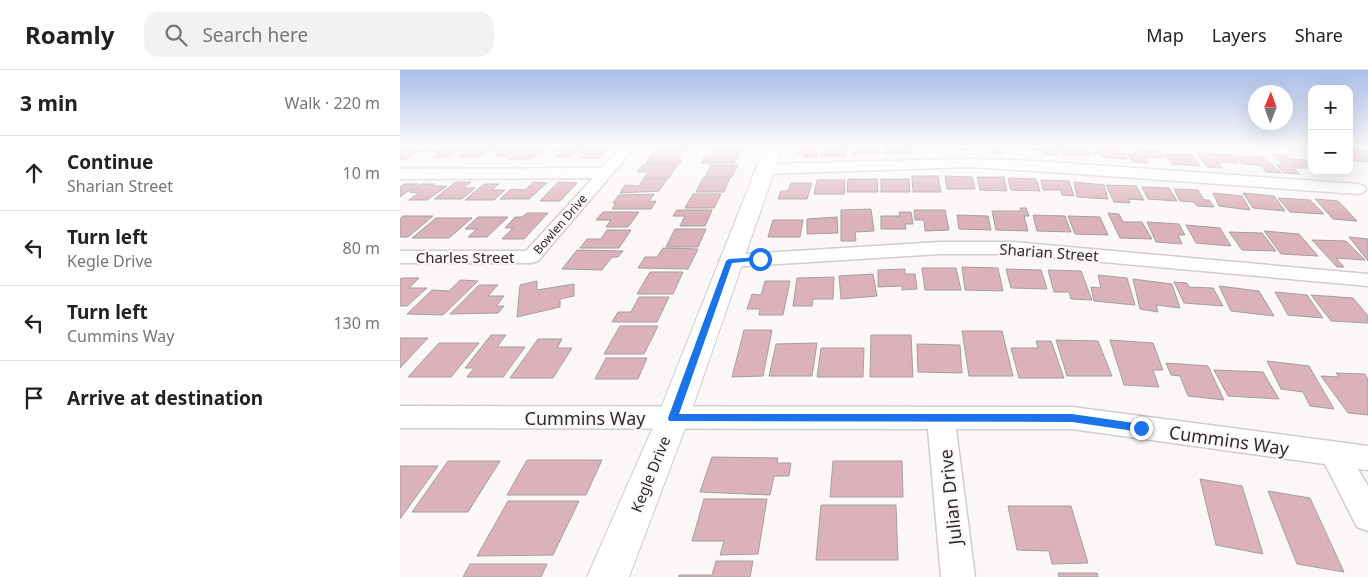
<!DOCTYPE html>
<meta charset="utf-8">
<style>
:root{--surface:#fff;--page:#f2f2f2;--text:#222;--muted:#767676;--line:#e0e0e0}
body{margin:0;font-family:"Noto Sans",sans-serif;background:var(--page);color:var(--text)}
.controls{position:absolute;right:15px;top:15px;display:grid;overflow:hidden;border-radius:10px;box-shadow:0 5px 20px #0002}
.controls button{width:45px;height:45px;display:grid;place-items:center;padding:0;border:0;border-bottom:1px solid var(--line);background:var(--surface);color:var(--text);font:25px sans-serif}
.compass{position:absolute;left:848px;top:15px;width:45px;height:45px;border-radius:50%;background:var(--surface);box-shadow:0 5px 20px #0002;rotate:1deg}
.stop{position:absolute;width:15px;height:15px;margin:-11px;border:4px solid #1a73e8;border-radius:50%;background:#fff}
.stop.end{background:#1a73e8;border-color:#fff;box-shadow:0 1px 5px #0008}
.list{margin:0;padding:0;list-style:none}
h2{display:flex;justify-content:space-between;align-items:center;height:65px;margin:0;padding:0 20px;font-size:21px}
h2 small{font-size:16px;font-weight:400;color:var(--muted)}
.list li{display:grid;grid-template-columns:32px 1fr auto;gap:15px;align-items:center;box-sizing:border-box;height:75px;padding:0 20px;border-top:1px solid var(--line)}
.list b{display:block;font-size:19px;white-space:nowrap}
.list p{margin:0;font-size:16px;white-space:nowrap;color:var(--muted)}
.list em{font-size:16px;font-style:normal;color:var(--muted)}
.icon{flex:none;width:28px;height:28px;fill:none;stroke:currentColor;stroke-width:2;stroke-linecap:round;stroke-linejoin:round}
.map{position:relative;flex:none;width:968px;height:507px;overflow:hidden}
header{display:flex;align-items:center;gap:30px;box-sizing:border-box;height:70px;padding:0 25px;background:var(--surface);border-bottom:1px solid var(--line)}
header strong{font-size:24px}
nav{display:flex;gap:28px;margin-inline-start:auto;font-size:18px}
.search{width:350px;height:45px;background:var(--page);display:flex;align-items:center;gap:12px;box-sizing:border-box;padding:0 18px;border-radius:15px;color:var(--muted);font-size:19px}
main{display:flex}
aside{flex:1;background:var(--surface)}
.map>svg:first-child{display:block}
.building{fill:#dbb2bb;stroke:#a3a0a1}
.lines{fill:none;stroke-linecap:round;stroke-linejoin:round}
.minor-casing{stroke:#d0cdcc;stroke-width:3}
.tertiary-casing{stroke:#d0cdcc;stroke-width:2}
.minor{fill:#fff;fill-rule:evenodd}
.tertiary{fill:#fff;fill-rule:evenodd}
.route{fill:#1a73e8}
.labels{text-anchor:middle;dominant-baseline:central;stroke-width:4;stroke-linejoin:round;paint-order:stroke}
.far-street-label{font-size:12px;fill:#2e2d2d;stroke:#fbf7f6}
.street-label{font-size:15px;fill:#2e2d2d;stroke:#fbf7f6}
.near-street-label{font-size:18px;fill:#2e2d2d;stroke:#fbf7f6}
</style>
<header>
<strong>Roamly</strong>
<div class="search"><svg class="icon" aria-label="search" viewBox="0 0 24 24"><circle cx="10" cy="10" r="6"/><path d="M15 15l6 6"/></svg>Search here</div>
<nav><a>Map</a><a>Layers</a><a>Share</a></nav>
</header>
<main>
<aside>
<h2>3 min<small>Walk · 220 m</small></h2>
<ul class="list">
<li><svg class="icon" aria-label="ahead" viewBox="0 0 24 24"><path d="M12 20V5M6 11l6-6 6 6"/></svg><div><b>Continue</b><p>Sharian Street</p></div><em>10 m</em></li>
<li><svg class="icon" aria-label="left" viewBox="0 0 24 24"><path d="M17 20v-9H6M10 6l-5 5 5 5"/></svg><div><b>Turn left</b><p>Kegle Drive</p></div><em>80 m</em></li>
<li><svg class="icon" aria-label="left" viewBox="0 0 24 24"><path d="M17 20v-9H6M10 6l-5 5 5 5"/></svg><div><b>Turn left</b><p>Cummins Way</p></div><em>130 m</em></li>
<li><svg class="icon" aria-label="arrive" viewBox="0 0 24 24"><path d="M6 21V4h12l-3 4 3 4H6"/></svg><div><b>Arrive at destination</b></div></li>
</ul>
</aside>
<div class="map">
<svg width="968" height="507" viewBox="0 0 968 507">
<rect width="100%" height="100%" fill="#fbf7f6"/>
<path class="building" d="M21,76H35L25,82H15L5,89H0V80L4,77Z
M38,76H63L47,87H32L40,82H29Z
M66,76H93L78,87H61L68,81H57Z
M98,76H122L109,86H96L102,81H90Z
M125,76H153L146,82H140L132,89H109Z
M158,76H182L170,87H156L162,81H152Z
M193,76H211L199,88H181L187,83H179L184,77Z
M258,76H289L285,81H254Z
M316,76H344L342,81H313Z
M397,76H417V87H404V83L396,84Z
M422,76H446L445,86H420Z
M453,76H478V84H452Z
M483,76H509L510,83L484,84Z
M519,76H544L545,80H520Z
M554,76H585V78H580V81L555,80Z
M588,76H618L619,79H601L603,83H590Z
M625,76H650L651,79H656L657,85L643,84L642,81L625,79Z
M658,76H684L689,85H662Z
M692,76H721L727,89L702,87L701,84H694Z
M949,76H962L967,81L949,79Z
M732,78L759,80L765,88L744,87L748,93L733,92L728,84L735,85Z
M949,81L968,82V92L953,91L949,89Z
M312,82H340L334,93H301L305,86L309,87Z
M252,83H282L277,90H282L280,94H246Z
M797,83L832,85L838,93L818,92L822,98L807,97Z
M765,84L792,85L800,96L772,94Z
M872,84L886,85L891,89L905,90L912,98H893L900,104L884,103L876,95H883Z
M835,86L863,87L881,103L866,102L860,95L842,94Z
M242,95H277L269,108H244L249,102H237Z
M311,95H338L332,107H305Z
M512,106H538L541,122H513Z
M545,106L572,107L575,119H547Z
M577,107H604L607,121L580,120Z
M303,108H330L324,122H296Z
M608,108L636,109L640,121L611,120Z
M243,109H267L259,121L220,123L225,115L239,116Z
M448,109H477L478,122H447Z
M481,109H509L510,122H481Z
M417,110H445L444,124H414Z
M641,110L669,111L674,126L662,125L661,120H643Z
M56,112H71L63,118H75L62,129H34Z
M133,112L147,113L129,129H100L111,119L125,120Z
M158,112L177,113L160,131H140Z
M674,112L704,115L708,129L677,127Z
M391,113H412L407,129H378L381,121H388Z
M4,114H18L0,127V117Z
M21,114H35L33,116H47L27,130H9L19,123L9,122Z
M84,114H99L92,120H105L94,130H65Z
M706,115L736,116L744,130L728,129L730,133L714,132Z
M742,117L769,118L777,131L748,129Z
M774,119L798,120L804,130H809L814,137L797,136L794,132L780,131Z
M813,123L842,126L850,140L819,136Z
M843,123L874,126L885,141L853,138Z
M254,124L249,132L256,131L251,139H212L216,133H213L219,125Z
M293,124H321L314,138H285Z
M878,128L910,130L924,144L890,142Z
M915,129L938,131L957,151L933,149Z
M620,138H626L629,146H624L628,161L596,160L592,141H621Z
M471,139L474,161L455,162L456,171H441V140Z
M277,140H312L305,156H280L285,146H273Z
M514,140H545L549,160L525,161L524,150H515Z
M203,142H239L228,157H206L211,150H196Z
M499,142H511L513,154H505L506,159H481V146H500Z
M127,143H148L124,169H102L113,158H105L115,147H122Z
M708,143L719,144L723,152H742L752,169L720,168Z
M557,145L588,146L591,160L559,159Z
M633,145L665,146L671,162L637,161Z
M3,146H33L8,167H0V149Z
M668,146L700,147L708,165L675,164Z
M78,147H108L87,167H68L77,159H65Z
M437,147L438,163L407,164V149Z
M36,148H72L49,168H12Z
M373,150H403L400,167H368Z
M747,152L779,154L785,165H778L782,174L756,172Z
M786,155L820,158L831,176L796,173Z
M275,159H306L298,177H266Z
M207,160H231L219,178H180L187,169H201Z
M864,161L899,164L918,186L881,184Z
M829,162L862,163L876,181L842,180Z
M949,167L968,169V191Z
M912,170L946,171L965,190L936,188L944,197H937Z
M263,178L298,179L288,199L238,198L245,187H257Z
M177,180L223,181L218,187H212L202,200L162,199Z
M562,197L598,198L603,221L565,220Z
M522,198H556L561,220H525Z
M505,199V204H515L517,219L502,220V216L478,217V200Z
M606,199L641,200L647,219L611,218Z
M648,200L681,201L692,230L671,229L669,222H654Z
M250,202H283L273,224H237Z
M473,204L477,226L441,229L439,206Z
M698,205L727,208L735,235L694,231L691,217L701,218Z
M434,207L433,229H413L412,236H393L397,208Z
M2,208H19L9,218H27L7,236H0V209Z
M733,209L772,214L780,238L756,235L758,242L740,239Z
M60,210L78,211L43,245L7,244L32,220L49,221Z
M137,211V220L174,214V226L160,229V237L117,247L120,215Z
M365,211H390L383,245H359L360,239H347L352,224L361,225Z
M774,212L787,213L789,217L813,218L823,236L784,233Z
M79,215H98L88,226H104L96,236H104L98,243L50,244Z
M819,216L859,221L874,246L831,241Z
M875,222L907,225L923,248L888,245Z
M911,225L953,228L968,246V253L931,251Z
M239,227H269L257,252H212L218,242H231Z
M220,256H258L244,284H204Z
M344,260H372L363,306L332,307Z
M562,261H602L613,306H569Z
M91,265H106L97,277H125L103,307H67L74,298H65Z
M471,265H511L513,307H470Z
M0,268H28L0,298Z
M138,269H162L157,278H172L153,308H110Z
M656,270L698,271L712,306H667Z
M710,270L753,273L763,300H753L759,317L724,315Z
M636,271H651L664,308H619L611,278H638Z
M39,273H79L51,307H8Z
M417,273L412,306H369L376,274Z
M517,274L560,275L562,303L518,302Z
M421,278H464L463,307H417Z
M206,288H247L238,309H195Z
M867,291L909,296L934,339L910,336L903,322L881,319Z
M766,293L808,296L824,330L788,326L780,306L771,305Z
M814,300L863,302L879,329L828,326Z
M936,303L965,304L968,309V345L948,343L921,306L939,307Z
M312,387L378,388L377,393H391L389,406H374L370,425L300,422Z
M127,390H202L186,425H107Z
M48,391H100L68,442H12Z
M433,391H502L503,427H430Z
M0,396H38L0,449Z
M800,409L842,416L863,484L816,475Z
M868,421L910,428L944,502L897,494Z
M304,429H367L358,484L320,485L324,471H292Z
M108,431H179L153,485L77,486Z
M421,435H496L498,490H416Z
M608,436H671L688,493L652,494L649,481L617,480Z
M316,491H353L350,507H279V505H312Z
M70,494H147L141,507H63Z
M658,503H697L698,507H659Z"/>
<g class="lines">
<defs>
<path id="minor" d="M222,76H236L138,191L131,193H0V181H126L193,108L0,109V99L201,98Z
M569,89L637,91L958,114L964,116L966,119L964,122L958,124L637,101L569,97L365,104L360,102L357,99L360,96L365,94Z
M540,172H613L968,204V216L613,184H540L329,197L322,195L319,191L322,187L329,185Z
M0,336L672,337L968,376V400L958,399L968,416V461L957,457L925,394L672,359H556L575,507H541L528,359L0,358Z"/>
<path id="tertiary" d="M365,76H383L289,348L229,507H187L257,348Z"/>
</defs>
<use href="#minor" class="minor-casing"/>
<use href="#tertiary" class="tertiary-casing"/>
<use href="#minor" class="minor"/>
<use href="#tertiary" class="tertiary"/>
</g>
<linearGradient id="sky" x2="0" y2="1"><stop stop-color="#a9bee8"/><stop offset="0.52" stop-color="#fdfbfb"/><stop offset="1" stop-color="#fdfbfb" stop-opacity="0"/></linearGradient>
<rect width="968" height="147" fill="url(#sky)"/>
<path class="route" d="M360,187L364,189L363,190L332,193L279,344H672L741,354L746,358L741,362L672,352L269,351L268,348L326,191L329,189Z"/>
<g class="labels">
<g class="far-street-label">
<text transform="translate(160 154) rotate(-49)">Bowlen Drive</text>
</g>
<g class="street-label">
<text transform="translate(649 182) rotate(4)">Sharian Street</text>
<text x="65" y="187">Charles Street</text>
<text transform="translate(250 404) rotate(-68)">Kegle Drive</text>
</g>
<g class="near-street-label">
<text x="185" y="348">Cummins Way</text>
<text transform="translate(829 370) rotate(8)">Cummins Way</text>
<text transform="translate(550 427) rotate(-96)">Julian Drive</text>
</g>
</g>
</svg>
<div class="controls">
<button>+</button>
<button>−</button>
</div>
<svg class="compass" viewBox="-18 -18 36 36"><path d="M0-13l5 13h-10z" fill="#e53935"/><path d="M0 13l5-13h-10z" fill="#767676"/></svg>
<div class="stop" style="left:360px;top:189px"></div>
<div class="stop end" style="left:741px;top:358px"></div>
</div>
</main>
